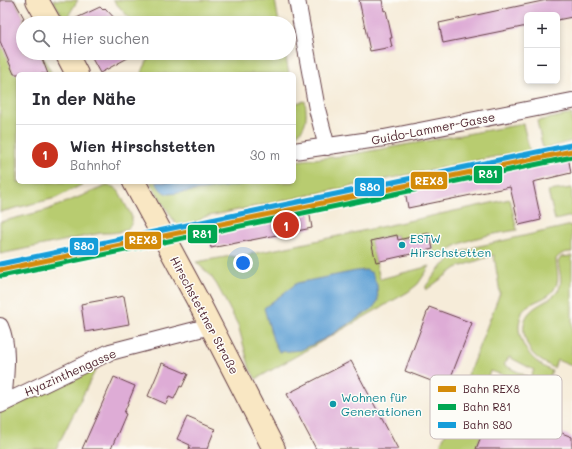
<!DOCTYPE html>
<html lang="de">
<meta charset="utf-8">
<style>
:root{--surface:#fff;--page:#f7f7f7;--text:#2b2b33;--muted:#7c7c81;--line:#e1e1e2;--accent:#c8321e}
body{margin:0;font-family:Mali,sans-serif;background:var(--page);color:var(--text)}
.controls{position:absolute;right:12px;top:12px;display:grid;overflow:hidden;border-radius:6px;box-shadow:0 2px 6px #0003}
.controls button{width:36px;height:36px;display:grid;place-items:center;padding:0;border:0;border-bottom:1px solid var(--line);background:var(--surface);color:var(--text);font:20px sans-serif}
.you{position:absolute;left:243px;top:263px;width:14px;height:14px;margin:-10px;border:3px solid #fff;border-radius:50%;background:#1a73e8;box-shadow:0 0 0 6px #1a73e833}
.badge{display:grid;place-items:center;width:26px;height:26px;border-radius:50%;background:var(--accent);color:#fff;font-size:13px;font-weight:700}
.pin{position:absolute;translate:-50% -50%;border:2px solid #fff;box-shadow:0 1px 4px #0006}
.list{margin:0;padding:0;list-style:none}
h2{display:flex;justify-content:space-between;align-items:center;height:52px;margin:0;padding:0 16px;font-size:17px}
h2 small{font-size:13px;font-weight:400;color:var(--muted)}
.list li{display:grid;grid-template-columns:26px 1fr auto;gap:12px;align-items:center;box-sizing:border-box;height:60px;padding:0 16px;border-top:1px solid var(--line)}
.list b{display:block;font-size:15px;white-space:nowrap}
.list p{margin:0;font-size:13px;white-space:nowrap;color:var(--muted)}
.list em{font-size:13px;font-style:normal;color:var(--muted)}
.icon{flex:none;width:22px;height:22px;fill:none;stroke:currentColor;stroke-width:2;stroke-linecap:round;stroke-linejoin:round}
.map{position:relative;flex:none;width:572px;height:449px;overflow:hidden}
.search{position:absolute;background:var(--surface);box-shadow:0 2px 6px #0003;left:16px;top:16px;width:280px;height:44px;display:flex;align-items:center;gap:10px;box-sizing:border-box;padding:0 14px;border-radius:22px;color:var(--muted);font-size:15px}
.panel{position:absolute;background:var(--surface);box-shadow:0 2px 6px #0003;left:16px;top:72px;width:280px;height:112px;border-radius:6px}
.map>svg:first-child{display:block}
.green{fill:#b8cc70;stroke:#81764e;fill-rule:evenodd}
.water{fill:#63a3d5;stroke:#566180}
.building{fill:#deacd6}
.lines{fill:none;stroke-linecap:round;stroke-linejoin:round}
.minor-casing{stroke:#643e45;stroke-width:18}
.secondary-casing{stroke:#643e45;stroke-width:24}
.minor{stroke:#fff;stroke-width:16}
.secondary{stroke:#f9e7c3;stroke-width:22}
.rail-1-casing{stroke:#fdfcf7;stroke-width:8}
.rail-2-casing{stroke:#fdfcf7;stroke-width:8}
.rail-3-casing{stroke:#fdfcf7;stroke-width:8}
.rail-1{stroke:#d48b09;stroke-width:5}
.rail-2{stroke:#00a651;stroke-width:5}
.rail-3{stroke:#159dd9;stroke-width:5}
.culture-dot{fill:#0f9aa8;stroke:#fdfcf7;stroke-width:1.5}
.labels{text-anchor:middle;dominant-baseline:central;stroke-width:3;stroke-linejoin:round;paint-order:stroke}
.street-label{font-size:12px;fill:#4a1f2b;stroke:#fdfcf7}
.culture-label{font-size:12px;fill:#0d838f;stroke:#fdfcf7;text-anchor:start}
.key{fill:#fdfcf7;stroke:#c7baba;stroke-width:1}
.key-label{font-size:11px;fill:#4a1f2b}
.line-badge{stroke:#fdfcf7;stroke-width:1.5}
.badge-label{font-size:11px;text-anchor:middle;font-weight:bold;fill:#fff}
</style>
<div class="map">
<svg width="572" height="449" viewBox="0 0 572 449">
<rect width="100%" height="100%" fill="#fdfcf7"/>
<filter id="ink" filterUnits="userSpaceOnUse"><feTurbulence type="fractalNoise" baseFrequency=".025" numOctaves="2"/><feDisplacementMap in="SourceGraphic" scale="8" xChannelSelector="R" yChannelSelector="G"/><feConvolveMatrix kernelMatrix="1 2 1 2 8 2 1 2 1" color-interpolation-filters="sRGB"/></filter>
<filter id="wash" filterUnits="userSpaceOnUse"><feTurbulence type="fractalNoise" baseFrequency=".012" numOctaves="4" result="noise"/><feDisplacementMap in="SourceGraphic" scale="16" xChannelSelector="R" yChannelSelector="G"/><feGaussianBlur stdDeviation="0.9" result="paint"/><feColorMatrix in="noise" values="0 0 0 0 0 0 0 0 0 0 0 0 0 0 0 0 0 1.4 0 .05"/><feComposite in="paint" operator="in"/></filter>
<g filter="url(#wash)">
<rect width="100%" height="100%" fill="#f6ecd9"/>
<path class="green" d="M0,0H15L26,23H23V53H41L52,74H18V182H87L56,198L0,212Z
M53,0H78L65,21Z
M113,0H275L279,23H134Z
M151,53H285L289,74H141Z
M294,97L295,103L305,101C307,116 308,127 294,137Z
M572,114V141C562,143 553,147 543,149L537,121Z
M523,124L530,152L513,156L508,154L204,217L199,221L177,226L150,182H294V161L342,156Z
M106,186C109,186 112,186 115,188C120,191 122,198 125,204C127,208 131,213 132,218C133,234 111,233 101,233L0,254V222L47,210Z
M572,188V216L555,220L548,191Z
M510,199L517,230C490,235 459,238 439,258L435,257L429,233L398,240L397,235L371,241L380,279L430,266L418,284L408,292L256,379L250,369L238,325L217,285L210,275L196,262L231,256L235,257L292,246Z
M572,225V252C565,252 561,253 556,259C556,268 560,278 556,286C550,300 532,300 524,309C521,313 520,320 519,324C518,346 534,363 552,371L546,387L490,371L488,377L511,384L508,391L533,398L536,391L544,393L533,421L493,406L488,419L474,413L472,418L486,423L476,449H439L500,293L494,255L456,268L426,290V286L439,269L458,253L475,247ZM509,357L534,370L530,378L504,365Z
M572,256V366L557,360L554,368C546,364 539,360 533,354C524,343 519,323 530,312C538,303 553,300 559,289C563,279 559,271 558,262L561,257Z
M94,364L95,371L56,449H0V411Z"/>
<path class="water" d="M156,182H259L202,190L169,194C162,193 159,188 156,182Z
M366,270L372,273L377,285L378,301L372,309L326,338L301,350L279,352L273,340L264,308L297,283L356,271Z"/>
<g id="blocks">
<path class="building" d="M0,0H14L24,18H23V53H40L48,74H14L0,41Z
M359,0H382L384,11L386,10L392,38H390L392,47L370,51Z
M547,0H572V17L557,20V15H527V26L443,43L439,23Z
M100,7L103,10L105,8L119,23H66Z
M89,53H137L100,73Z
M568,156L571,173L533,182L541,220L519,225L510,187L408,208L405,190Z
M309,210L312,228L211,248L208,231Z
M429,233L433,249L376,262L371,241L397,235L398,240Z
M124,296L129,324L85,332L81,304Z
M429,307L472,323L447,387L405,371Z
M351,361L398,449H316L287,394Z
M162,363L188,374L182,387L180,386L174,399L169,397L166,404L148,396Z
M114,377L135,386L124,413L126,414L111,449H82Z
M493,406L572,437V449H476Z
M187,417L215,429L207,449H189L190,445L177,439Z"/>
</g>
</g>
<g filter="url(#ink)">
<use href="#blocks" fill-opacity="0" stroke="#643e45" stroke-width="1"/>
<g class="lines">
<defs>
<path id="minor" d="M297,0L317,109L327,147
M294,151L384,138L572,101
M0,326C10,348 5,379 3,403
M0,405L110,352L211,326"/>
<path id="secondary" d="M37,0L50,23
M66,53L77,74
M134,182L197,299L274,449"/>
</defs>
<use href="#minor" class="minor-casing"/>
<use href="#secondary" class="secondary-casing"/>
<use href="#minor" class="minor"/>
<use href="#secondary" class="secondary"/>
<defs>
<path id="rail-1" d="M0,270L572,151"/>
<path id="rail-2" d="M1,276L572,157"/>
<path id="rail-3" d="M0,264L571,145"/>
</defs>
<use href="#rail-1" class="rail-1-casing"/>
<use href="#rail-2" class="rail-2-casing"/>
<use href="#rail-3" class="rail-3-casing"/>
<use href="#rail-1" class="rail-1"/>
<use href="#rail-2" class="rail-2"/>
<use href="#rail-3" class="rail-3"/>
</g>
</g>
<g class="culture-dot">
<circle cx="402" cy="245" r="4"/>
<circle cx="333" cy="404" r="4"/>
</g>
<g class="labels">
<g class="street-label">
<text transform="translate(433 128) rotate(-11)">Guido-Lammer-Gasse</text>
<text transform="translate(205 315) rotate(62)">Hirschstettner Straße</text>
<text transform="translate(70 372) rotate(-24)">Hyazinthengasse</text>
</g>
<g class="culture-label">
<text x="410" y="238">ESTW<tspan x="410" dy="14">Hirschstetten</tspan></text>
<text x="341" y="397">Wohnen für<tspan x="341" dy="14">Generationen</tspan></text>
</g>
</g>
<rect x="430" y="375" width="132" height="64" rx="6" class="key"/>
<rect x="438" y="386" width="18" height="6" fill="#d48b09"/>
<rect x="438" y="404" width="18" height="6" fill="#00a651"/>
<rect x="438" y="422" width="18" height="6" fill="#159dd9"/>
<g class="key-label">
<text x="463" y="393">Bahn REX8</text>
<text x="463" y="411">Bahn R81</text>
<text x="463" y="429">Bahn S80</text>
</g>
<g class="line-badge">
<rect x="473" y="165" width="30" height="19" rx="4" fill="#00a651"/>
<rect x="410" y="171" width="38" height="19" rx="4" fill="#d48b09"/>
<rect x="354" y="177" width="31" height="20" rx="4" fill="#159dd9"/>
<rect x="187" y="224" width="31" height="20" rx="4" fill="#00a651"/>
<rect x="124" y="231" width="38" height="19" rx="4" fill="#d48b09"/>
<rect x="69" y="237" width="30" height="19" rx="4" fill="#159dd9"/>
</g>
<g class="badge-label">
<text x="488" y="178">R81</text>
<text x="429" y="185">REX8</text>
<text x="370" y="191">S80</text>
<text x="202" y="238">R81</text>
<text x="143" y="244">REX8</text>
<text x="84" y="250">S80</text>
</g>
</svg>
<div class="controls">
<button>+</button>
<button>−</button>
</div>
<div class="you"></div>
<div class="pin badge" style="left:286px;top:225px">1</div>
<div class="search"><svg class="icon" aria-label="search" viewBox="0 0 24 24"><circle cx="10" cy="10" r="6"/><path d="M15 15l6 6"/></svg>Hier suchen</div>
<section class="panel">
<h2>In der Nähe<small></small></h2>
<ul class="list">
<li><span class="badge">1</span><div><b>Wien Hirschstetten</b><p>Bahnhof</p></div><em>30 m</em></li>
</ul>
</section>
</div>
